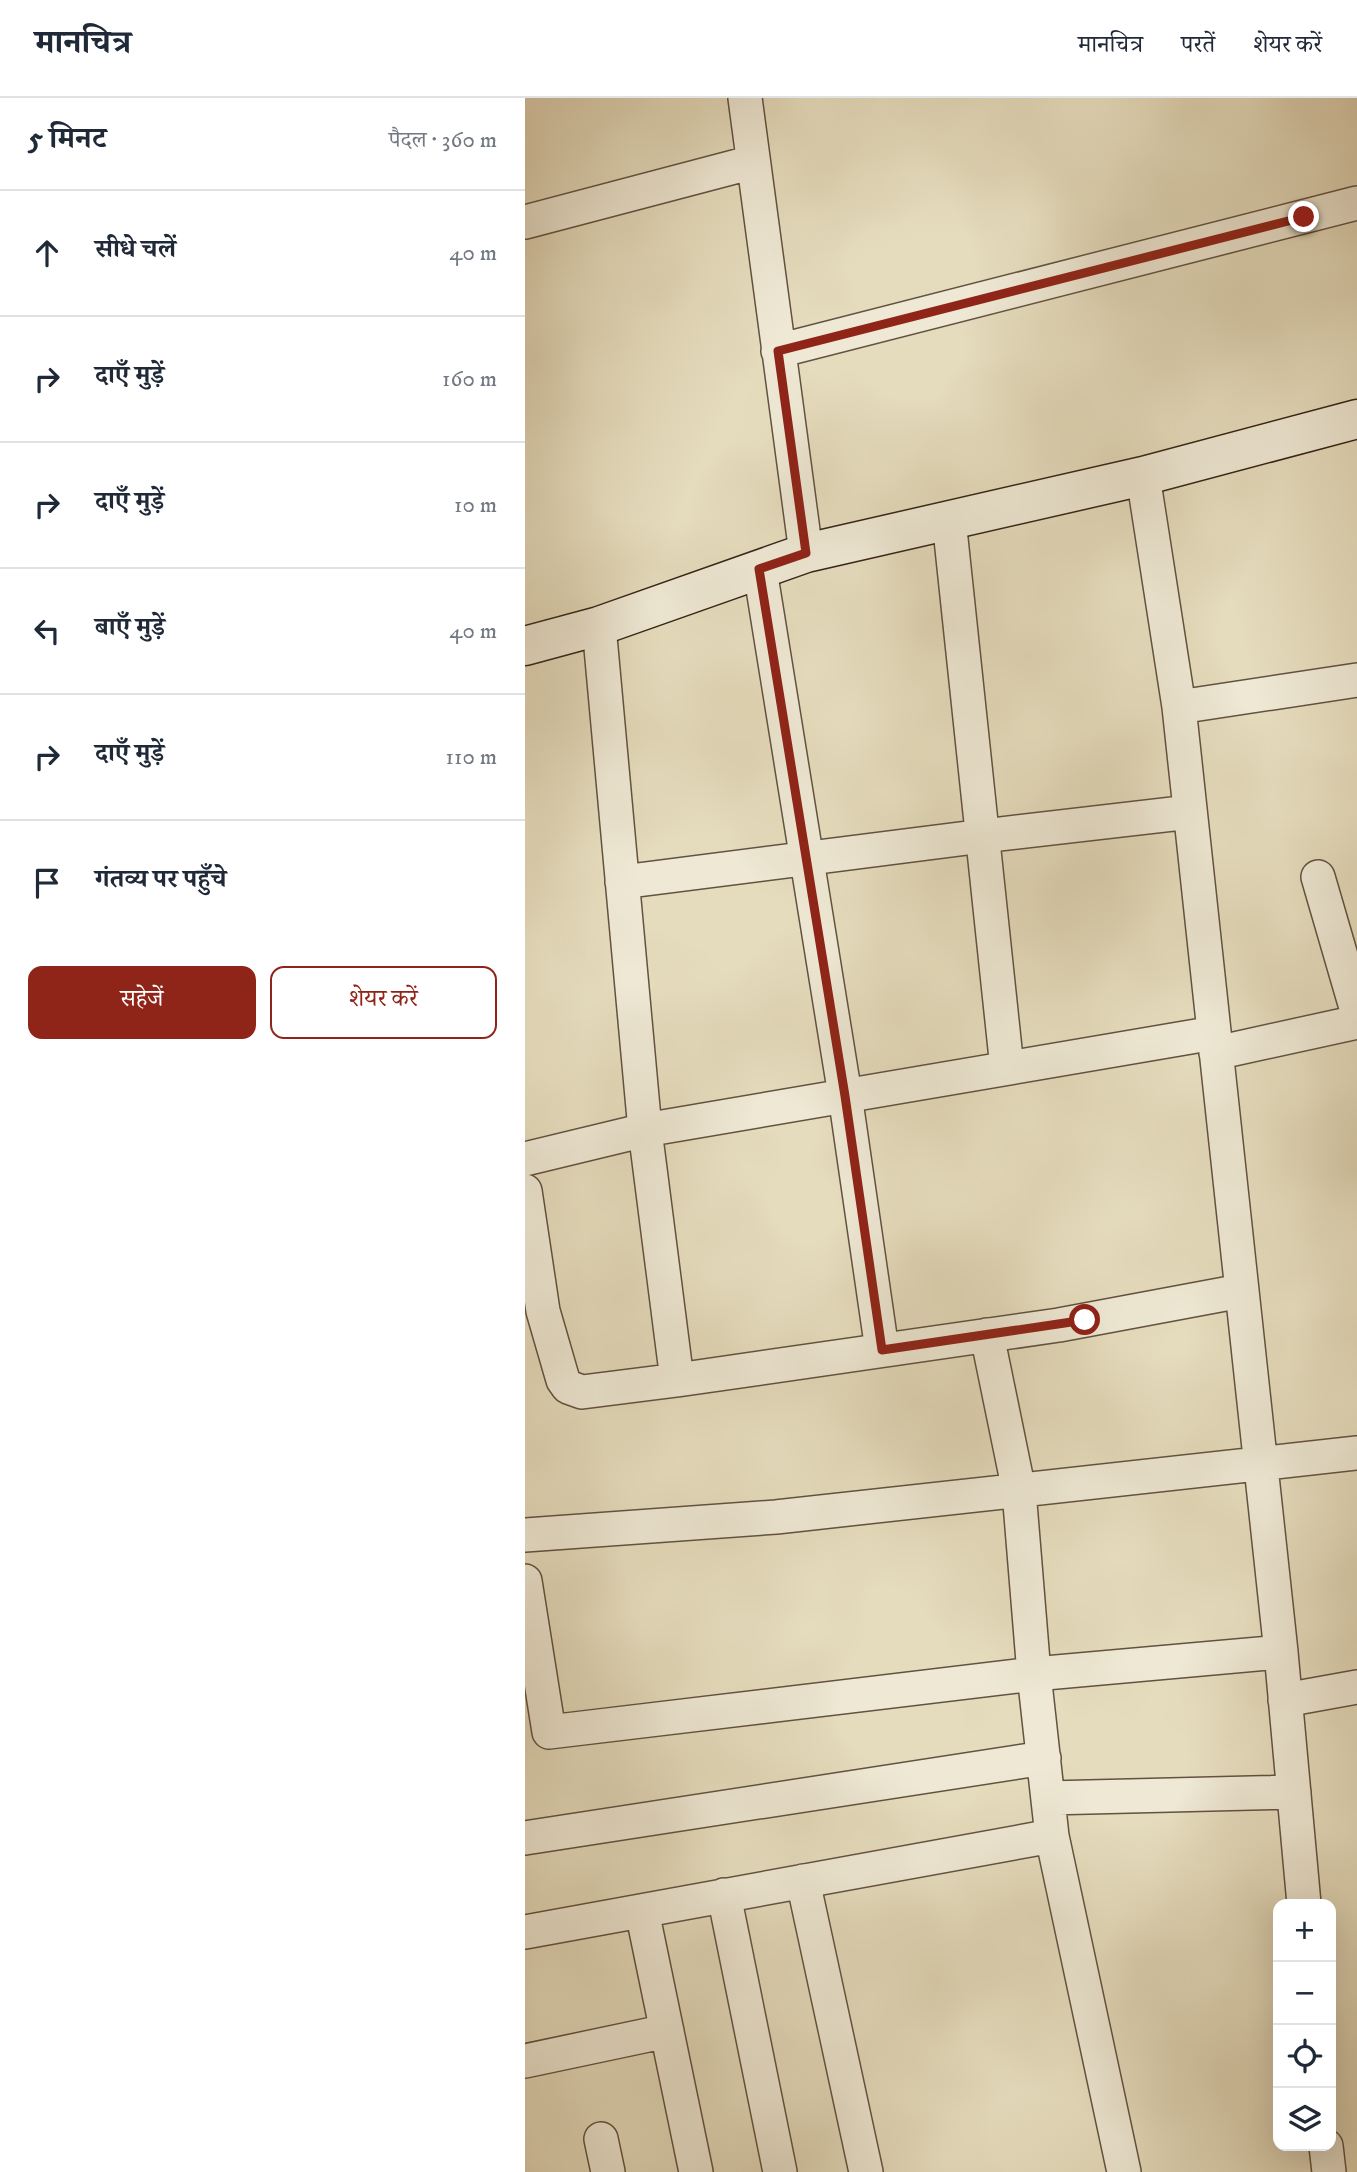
<!DOCTYPE html>
<html lang="hi">
<meta charset="utf-8">
<style>
:root{--surface:#fff;--page:#f2f2f3;--text:#1f2937;--muted:#747a83;--line:#e0e1e3;--accent:#8f2418}
body{margin:0;font-family:"IM FELL DW Pica","Noto Serif Devanagari",serif;background:var(--page);color:var(--text)}
.controls{position:absolute;right:21px;bottom:21px;display:grid;overflow:hidden;border-radius:14px;box-shadow:0 7px 28px #0002}
.controls button{width:63px;height:63px;display:grid;place-items:center;padding:0;border:0;border-bottom:2px solid var(--line);background:var(--surface);color:var(--text);font:35px sans-serif}
.stop{position:absolute;width:21px;height:21px;margin:-16px;border:5px solid #8f2418;border-radius:50%;background:#fff}
.stop.end{background:#8f2418;border-color:#fff;box-shadow:0 2px 7px #0008}
.list{margin:0;padding:0;list-style:none}
h2{display:flex;justify-content:space-between;align-items:center;height:91px;margin:0;padding:0 28px;font-size:30px}
h2 small{font-size:23px;font-weight:400;color:var(--muted)}
.list li{display:grid;grid-template-columns:46px 1fr auto;gap:21px;align-items:center;box-sizing:border-box;height:126px;padding:0 28px;border-top:2px solid var(--line)}
.list b{display:block;font-size:26px;white-space:nowrap}
.list em{font-size:23px;font-style:normal;color:var(--muted)}
.actions{display:flex;gap:14px;padding:21px 28px}
.actions a{flex:1;padding:16px 0;border:2px solid var(--accent);border-radius:14px;text-align:center;font-size:24px;color:var(--accent)}
.actions .main{background:var(--accent);color:#fff}
.icon{flex:none;width:38px;height:38px;fill:none;stroke:currentColor;stroke-width:2;stroke-linecap:round;stroke-linejoin:round}
.map{position:relative;flex:none;width:832px;height:2074px;overflow:hidden}
header{display:flex;align-items:center;gap:42px;box-sizing:border-box;height:98px;padding:0 35px;background:var(--surface);border-bottom:2px solid var(--line)}
header strong{font-size:33px}
nav{display:flex;gap:38px;margin-inline-start:auto;font-size:24px}
main{display:flex}
aside{flex:1;background:var(--surface)}
.map>svg:first-child{display:block}
.lines{fill:none;stroke-linecap:round;stroke-linejoin:round}
.minor-casing{stroke:#625240;stroke-width:36}
.secondary-casing{stroke:#362416;stroke-width:41}
.minor{stroke:#eee8d4;stroke-width:33}
.secondary{stroke:#eee8d4;stroke-width:38}
.route{stroke:#8f2418;stroke-width:9}
</style>
<header>
<strong>मानचित्र</strong>
<nav><a>मानचित्र</a><a>परतें</a><a>शेयर करें</a></nav>
</header>
<main>
<aside>
<h2>5 मिनट<small>पैदल · 360 m</small></h2>
<ul class="list">
<li><svg class="icon" aria-label="ahead" viewBox="0 0 24 24"><path d="M12 20V5M6 11l6-6 6 6"/></svg><div><b>सीधे चलें</b></div><em>40 m</em></li>
<li><svg class="icon" aria-label="right" viewBox="0 0 24 24"><path d="M7 20v-9h11M14 6l5 5-5 5"/></svg><div><b>दाएँ मुड़ें</b></div><em>160 m</em></li>
<li><svg class="icon" aria-label="right" viewBox="0 0 24 24"><path d="M7 20v-9h11M14 6l5 5-5 5"/></svg><div><b>दाएँ मुड़ें</b></div><em>10 m</em></li>
<li><svg class="icon" aria-label="left" viewBox="0 0 24 24"><path d="M17 20v-9H6M10 6l-5 5 5 5"/></svg><div><b>बाएँ मुड़ें</b></div><em>40 m</em></li>
<li><svg class="icon" aria-label="right" viewBox="0 0 24 24"><path d="M7 20v-9h11M14 6l5 5-5 5"/></svg><div><b>दाएँ मुड़ें</b></div><em>110 m</em></li>
<li><svg class="icon" aria-label="arrive" viewBox="0 0 24 24"><path d="M6 21V4h12l-3 4 3 4H6"/></svg><div><b>गंतव्य पर पहुँचे</b></div></li>
</ul>
<div class="actions"><a class="main">सहेजें</a><a>शेयर करें</a></div>
</aside>
<div class="map">
<svg width="832" height="2074" viewBox="0 0 832 2074">
<rect width="100%" height="100%" fill="#e5dcbd"/>
<filter id="stains"><feTurbulence type="fractalNoise" baseFrequency=".00286" numOctaves="4"/><feColorMatrix values="0 0 0 0 .2 0 0 0 0 .09 0 0 0 0 .02 0 0 0 .5 -.17"/></filter>
<radialGradient id="worn" r=".72"><stop offset=".6" stop-color="#630" stop-opacity="0"/><stop offset="1" stop-color="#630" stop-opacity=".3"/></radialGradient>
<g class="lines">
<defs>
<path id="minor" d="M220,0L281,455
M0,124L228,64
M253,253L832,105
M618,378L654,609L756,1554L779,1806
M424,422L482,970
M235,472L320,997L357,1252
M654,609L832,582
M793,779L832,913
M97,784L458,738L665,714
M689,935L120,1032L152,1282L534,1227L716,1193
M691,955L832,924
M0,1061L120,1032L74,528
M0,1093L18,1213L38,1282L43,1289L57,1294L152,1282
M0,1437L251,1419L832,1355
M0,1483L24,1634L509,1576L756,1554
M760,1602L832,1589
M523,1700L769,1694
M527,1738L599,2074
M0,1740L519,1660
M278,1783L341,2074
M199,1797L255,2074
M117,1813L171,2074
M0,1834L527,1738L509,1576L494,1393L462,1237
M0,1963L142,1933
M76,2041L83,2074
M801,2048L804,2074"/>
<path id="secondary" d="M0,548L74,528L281,455L618,378L832,321"/>
</defs>
<use href="#minor" class="minor-casing"/>
<use href="#secondary" class="secondary-casing"/>
<use href="#minor" class="minor"/>
<use href="#secondary" class="secondary"/>
</g>
<g class="lines">
<path class="route" d="M560,1222L357,1252L320,998L234,471L281,455L253,253L779,119"/>
</g>
<rect width="100%" height="100%" filter="url(#stains)"/>
<rect width="100%" height="100%" fill="url(#worn)"/>
</svg>
<div class="controls">
<button>+</button>
<button>−</button>
<button><svg class="icon" aria-label="locate" viewBox="0 0 24 24"><circle cx="12" cy="12" r="6"/><path d="M12 2v4M12 18v4M2 12h4M18 12h4"/></svg></button>
<button><svg class="icon" aria-label="layers" viewBox="0 0 24 24"><path d="M12 4l9 5-9 5-9-5zM3 14l9 5 9-5"/></svg></button>
</div>
<div class="stop" style="left:560px;top:1222px"></div>
<div class="stop end" style="left:779px;top:119px"></div>
</div>
</main>
